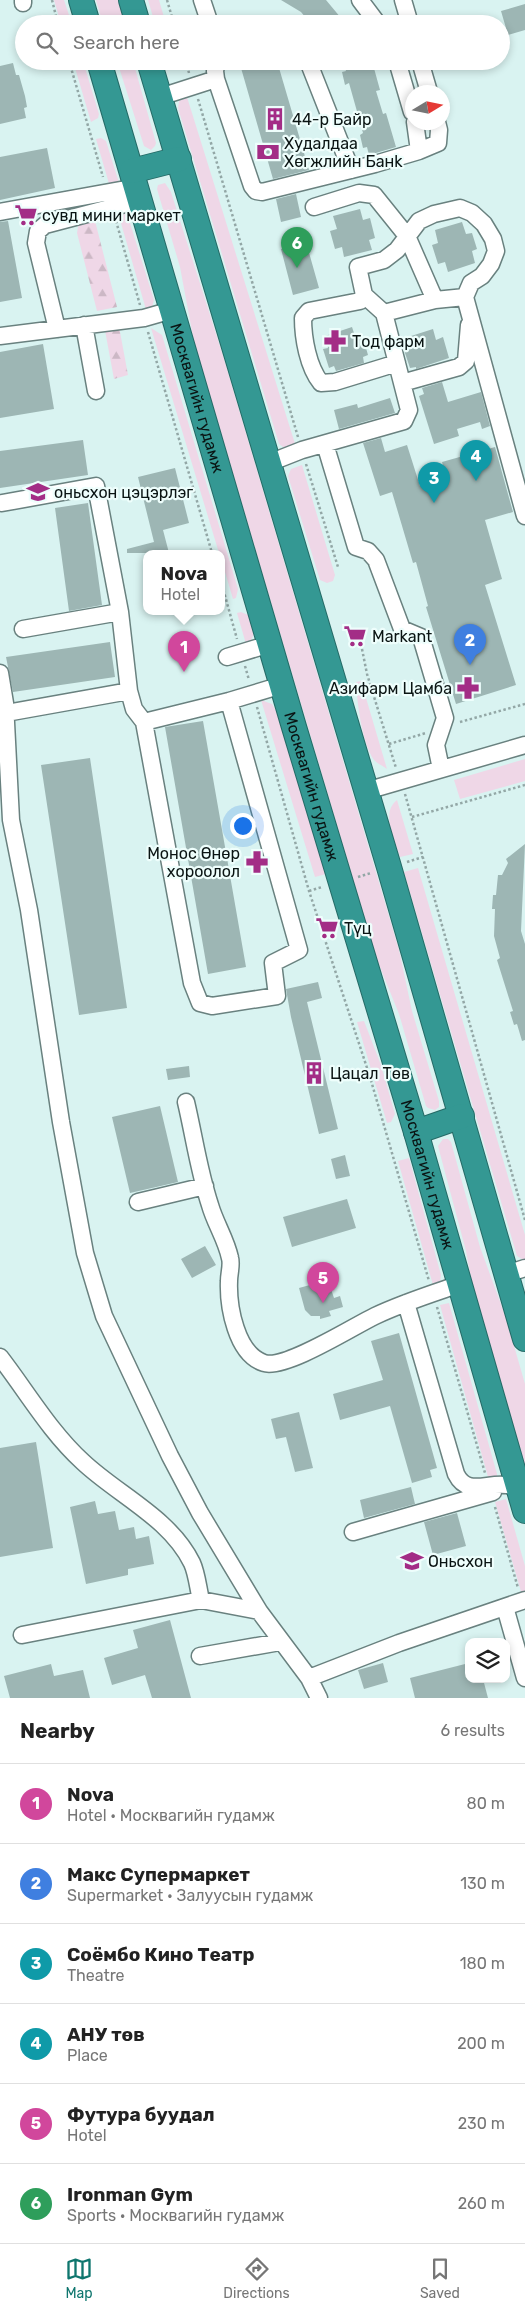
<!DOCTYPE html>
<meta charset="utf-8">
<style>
:root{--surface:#fff;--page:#f2f2f2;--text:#222;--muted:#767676;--line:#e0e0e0;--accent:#0f766e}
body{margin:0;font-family:Rubik,sans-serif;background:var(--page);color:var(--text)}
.controls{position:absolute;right:15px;bottom:15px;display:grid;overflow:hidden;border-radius:10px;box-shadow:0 2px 8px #0003}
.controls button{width:45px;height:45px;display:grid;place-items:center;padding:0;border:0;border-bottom:1px solid var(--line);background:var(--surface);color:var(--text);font:25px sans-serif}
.compass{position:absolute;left:405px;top:85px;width:45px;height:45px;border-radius:50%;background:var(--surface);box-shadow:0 2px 8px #0003;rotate:80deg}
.you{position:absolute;left:242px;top:825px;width:18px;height:18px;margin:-12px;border:4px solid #fff;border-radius:50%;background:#1a73e8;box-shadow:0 0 0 8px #1a73e833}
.badge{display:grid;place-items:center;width:32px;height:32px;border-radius:50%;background:var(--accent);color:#fff;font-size:16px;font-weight:700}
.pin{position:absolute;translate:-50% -41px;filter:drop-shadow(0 1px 2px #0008)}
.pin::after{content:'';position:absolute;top:26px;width:18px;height:15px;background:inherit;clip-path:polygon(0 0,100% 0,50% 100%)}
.popup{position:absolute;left:143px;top:550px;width:82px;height:65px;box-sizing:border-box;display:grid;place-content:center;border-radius:10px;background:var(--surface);filter:drop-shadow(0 1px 4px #0005);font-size:16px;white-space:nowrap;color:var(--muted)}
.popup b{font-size:19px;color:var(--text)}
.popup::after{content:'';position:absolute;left:50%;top:100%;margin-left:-10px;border:10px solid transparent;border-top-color:var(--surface)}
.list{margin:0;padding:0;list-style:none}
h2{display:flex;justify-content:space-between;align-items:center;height:65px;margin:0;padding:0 20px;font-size:21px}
h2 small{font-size:16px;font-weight:400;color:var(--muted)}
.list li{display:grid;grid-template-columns:32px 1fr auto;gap:15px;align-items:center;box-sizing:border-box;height:80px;padding:0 20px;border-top:1px solid var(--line)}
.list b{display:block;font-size:19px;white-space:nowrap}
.list p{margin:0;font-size:16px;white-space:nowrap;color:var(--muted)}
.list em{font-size:16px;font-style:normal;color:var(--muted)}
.icon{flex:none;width:28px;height:28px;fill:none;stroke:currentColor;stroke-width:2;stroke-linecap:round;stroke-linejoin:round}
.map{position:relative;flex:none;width:525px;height:1698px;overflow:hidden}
.search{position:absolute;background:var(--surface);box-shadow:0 2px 8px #0003;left:15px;right:15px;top:15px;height:55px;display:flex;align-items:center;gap:12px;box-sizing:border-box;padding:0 18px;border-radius:28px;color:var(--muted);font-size:19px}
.sheet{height:545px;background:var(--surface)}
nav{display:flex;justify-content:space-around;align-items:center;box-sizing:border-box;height:70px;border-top:1px solid var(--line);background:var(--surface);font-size:14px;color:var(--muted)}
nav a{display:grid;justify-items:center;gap:2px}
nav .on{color:var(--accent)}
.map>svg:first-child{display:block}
.grass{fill:#efd7e7}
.forest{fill:url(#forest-firs)}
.building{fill:#9db6b4}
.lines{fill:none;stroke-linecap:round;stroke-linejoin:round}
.minor-casing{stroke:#69817f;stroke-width:19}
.highway-casing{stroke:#256a66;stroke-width:26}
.path{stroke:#93a7a6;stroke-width:2.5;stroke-dasharray:2.5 2.5;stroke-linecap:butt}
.minor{stroke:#fff;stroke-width:16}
.highway{stroke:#349893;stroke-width:24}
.labels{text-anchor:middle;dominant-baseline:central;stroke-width:4.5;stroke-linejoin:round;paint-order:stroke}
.poi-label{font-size:16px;fill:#0a1413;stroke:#eefefc;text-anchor:start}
.street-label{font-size:16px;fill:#0a1413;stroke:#eefefc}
</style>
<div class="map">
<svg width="525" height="1698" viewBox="0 0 525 1698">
<defs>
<pattern id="forest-firs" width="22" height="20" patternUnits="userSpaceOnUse" patternTransform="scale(1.25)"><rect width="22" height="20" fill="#efd7e7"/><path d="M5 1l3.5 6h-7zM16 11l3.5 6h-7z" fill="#ccb8c5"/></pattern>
</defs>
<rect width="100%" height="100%" fill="#d9f3f1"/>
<path class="grass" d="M54,0H64L72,24H61Z
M96,0H119L125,24H103Z
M148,0H159L166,24H155Z
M73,61H83L99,114L98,118L91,122Z
M117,61H133L156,143L155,146L151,150L144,146Z
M187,97L296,447L286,449L279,444L178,108L179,101Z
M101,138L106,141L120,186L112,194L96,139Z
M165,183L171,192L224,359L399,950L412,1011L439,1101V1107L435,1110L428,1108L426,1106L399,1014L376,957L194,342L180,267L157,189L158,185Z
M116,206L126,210L154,300L151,311L147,313Z
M151,328L162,335L238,589L236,598L233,599L222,562V553H219Z
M302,465L335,575L333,581L327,583L320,580L288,476L291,469Z
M241,612L248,615L254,634L250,642L246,644L237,613Z
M361,681L387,769C383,766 378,764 374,760C362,743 357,702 356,682Z
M261,700L272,704L276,711L326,874L315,877Z
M525,759V781L460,799L454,780Z
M397,800L413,854L400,857C395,841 380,813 397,800Z
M418,868L525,1235V1261L517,1256L404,872Z
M364,1021L381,1065L395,1114L391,1122L387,1123L357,1022Z
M443,1139H448L451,1142L480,1247L506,1318L525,1384V1474L475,1300L466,1251L438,1146Z
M409,1158L441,1275L440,1282L433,1285L398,1161Z
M449,1303L497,1474V1479L490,1484L440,1305Z
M506,1499L525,1566V1594L522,1595L495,1502Z"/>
<path class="forest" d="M93,213L117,307L97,311L77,233L80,216Z
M118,321L128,375L114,379L104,325Z"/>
<path class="building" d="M281,0H326L346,24H311L301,12Z
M525,4V30L508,35L501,11Z
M265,61H277L309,170L273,179L241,68Z
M343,61H372L380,90L376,91L383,114L386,113L396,147L369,155L367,147L363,148L360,135L363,133L358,115L349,83L345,85L342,72L346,71Z
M13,63L16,75H19L25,96L27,107L24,108L26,118L0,124V66Z
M47,148L55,188L0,200V157Z
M296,194L301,217L281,222L276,199Z
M360,209L363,220L370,218L375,238L369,240L372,250L344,257L342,247L335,249L330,231L337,229L333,216Z
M8,221L22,298L0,302V222Z
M462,222L466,234L472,233L477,249L472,251L475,263L448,272L445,262L438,264L432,245L438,243L435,230Z
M306,242L319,288L293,295L281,249Z
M352,327L355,336L362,334L368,355L363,357L364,363L336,371L334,366L329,368L323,349L328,348L325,336Z
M433,329L436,340L443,337L449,358L416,369V367L410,368L404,350L412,348L408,337Z
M43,344L54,409L0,418V352Z
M442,382L448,402L481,392L490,426L482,429L480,422L457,429L459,436L434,444L419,396L424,394L422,388Z
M390,398L395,413L339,429L334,410L357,404L358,408Z
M381,438L385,452L407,445L420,486L447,478L442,462L495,447L513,512L485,520L502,579L485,585L516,685L456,704L426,607L428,606L416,562L413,563L392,492L380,496L363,443Z
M83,440L88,475L0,488V451Z
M175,468L189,523L163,530L169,553H127V549L154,542L138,477Z
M88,503L102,605L69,611L55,508Z
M110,642L115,677L13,692L6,657Z
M203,721L246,967L208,974L165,727Z
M90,758L127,1008L79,1015L41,765Z
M525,844L521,931L525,944V1040L522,1041L517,1024L514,1025L510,1012L513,1011L497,960L500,958L494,936L495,909H492L493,895H496L498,875H502L508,863L506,859Z
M318,982L322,998L307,1002L338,1129L319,1134L291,1017L286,989Z
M189,1066L190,1077L168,1080L166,1069Z
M160,1106L178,1182L130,1193L112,1117Z
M345,1155L350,1176L336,1179L331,1159Z
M347,1199L356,1228L292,1247L283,1217Z
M205,1246L216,1265L192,1278L181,1259Z
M328,1280L334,1298L340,1296L343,1307L329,1311L331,1316L320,1319V1316H311L305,1310L299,1288Z
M399,1333L437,1468L430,1470L432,1477L412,1483L390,1406L340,1420L333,1394L383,1380L371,1341Z
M299,1412L313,1468L295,1472L286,1437L276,1439L271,1419Z
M36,1442L53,1548L0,1557V1448Z
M411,1487L415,1504L364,1518L360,1500Z
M95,1501L98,1514L115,1511L119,1530L134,1527L136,1539L149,1536L154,1564L128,1569V1575L86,1584L70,1507Z
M457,1513L466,1546L433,1555L424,1522Z
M170,1620L191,1698H152L145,1675L112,1685L104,1658L138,1648L133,1630Z
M383,1663L388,1682L364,1689L358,1670Z
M469,1663V1679H483L488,1698H415L410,1678Z
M51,1664L54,1676L83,1670L90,1698H10L4,1676Z"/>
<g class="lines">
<defs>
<path id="minor" d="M23,0V3
M202,0L210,24
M360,0L378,24
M403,0L410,24
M217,61L215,71L216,79L252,186L256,191L262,192L375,164L419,151L415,122
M308,61L351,170
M397,61L412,112
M420,61L429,92
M160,97L216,79
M419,151L438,143L439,130L437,122
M314,207L359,193L374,195L407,236L435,300L465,297
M0,212L137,187
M364,295L384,313L435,300
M84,325L96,391
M57,329L36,243L38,231L45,225L140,200
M0,336L144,318L172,310
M397,363L335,382L321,383C308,367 303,338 303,318L309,311L360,301L364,295L358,267L384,260L397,250L419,221L434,214L460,208L472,213L484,224L493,239L496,251L491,264L482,276L471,283L465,297L525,516
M402,383L459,367L466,361L469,325
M325,444L356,547L368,551L376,560L402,629L421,637L445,718L436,745L441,769
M269,463L302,450L404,421L409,410L384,313
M2,503L96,486L120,612L129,691
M23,629L120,612
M227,657L270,644
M0,673L5,703L11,820L29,910L61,1122L85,1253L104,1316L170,1456L200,1513L259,1611
M6,713L129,691L134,709L144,722L192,983L200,1003L212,1006L277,996L273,963L299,950L229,701
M144,722L229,701L282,685
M366,791L525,745
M186,1102C194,1136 199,1172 210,1205C215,1223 226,1239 230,1258C232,1265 229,1273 229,1281C228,1306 236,1354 264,1363C285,1370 354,1326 375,1316C402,1303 431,1294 460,1284
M138,1202L205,1186
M506,1274L525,1268
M406,1303L456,1474C468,1498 489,1480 512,1486
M0,1357C27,1392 50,1432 83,1462C118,1495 170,1518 192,1563C197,1574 198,1588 201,1600
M353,1532L493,1492
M505,1607L525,1678
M22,1635L201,1600L259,1611L309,1678
M200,1656L280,1642
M319,1698L309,1678L399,1643L525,1600"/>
<g id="highway">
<path d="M81,0L88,24"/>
<path d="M131,0L138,24"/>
<path id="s1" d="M99,61L294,727L416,1132L525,1511"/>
<path d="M149,61L389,867L525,1339"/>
<path d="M132,171L179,159"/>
<path d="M416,1132L462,1116"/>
</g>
</defs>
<use href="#minor" class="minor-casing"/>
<use href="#highway" class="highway-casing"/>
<path class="path" d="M52,0L58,24
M167,0L174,24
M69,61L103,177
M186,61L189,73
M198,99L298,437
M116,221L140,305
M148,332L212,553
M306,464L338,567
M222,585L237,639
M362,649L367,674L396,768
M245,666L249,680
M257,707L309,891L370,1077L429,1281
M460,722L525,704
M389,744L426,733
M405,794L525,1220
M412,817L525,785
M407,862L423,857
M358,877L371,873
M309,891L322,887
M437,1307L485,1473
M495,1507L518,1588"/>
<use href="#minor" class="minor"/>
<use href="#highway" class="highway"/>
</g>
<defs>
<symbol id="building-bare" viewBox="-9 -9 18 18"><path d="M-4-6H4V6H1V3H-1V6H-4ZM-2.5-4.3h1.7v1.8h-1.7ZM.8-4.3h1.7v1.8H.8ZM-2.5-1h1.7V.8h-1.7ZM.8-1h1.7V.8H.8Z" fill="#a32d86" stroke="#eefefc" stroke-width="2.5" paint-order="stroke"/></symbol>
<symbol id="bank-bare" viewBox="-9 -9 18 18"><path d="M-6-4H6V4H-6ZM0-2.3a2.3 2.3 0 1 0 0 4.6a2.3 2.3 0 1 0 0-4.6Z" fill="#a32d86" stroke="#eefefc" stroke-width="2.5" paint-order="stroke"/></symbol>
<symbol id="supermarket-bare" viewBox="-9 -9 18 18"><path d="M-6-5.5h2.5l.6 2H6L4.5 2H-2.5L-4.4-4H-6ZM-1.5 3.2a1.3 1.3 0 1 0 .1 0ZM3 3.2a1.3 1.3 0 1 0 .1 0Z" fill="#a32d86" stroke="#eefefc" stroke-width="2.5" paint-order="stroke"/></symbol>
<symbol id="pharmacy-bare" viewBox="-9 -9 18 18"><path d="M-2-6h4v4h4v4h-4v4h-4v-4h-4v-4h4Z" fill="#a32d86" stroke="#eefefc" stroke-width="2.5" paint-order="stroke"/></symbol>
<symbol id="school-bare" viewBox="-9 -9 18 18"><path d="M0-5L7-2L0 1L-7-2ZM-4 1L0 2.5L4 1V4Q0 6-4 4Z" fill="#a32d86" stroke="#eefefc" stroke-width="2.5" paint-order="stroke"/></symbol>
</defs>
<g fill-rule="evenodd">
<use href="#building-bare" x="259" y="103" width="32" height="32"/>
<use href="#bank-bare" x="252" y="136" width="32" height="32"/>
<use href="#supermarket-bare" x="10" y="199" width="32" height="32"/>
<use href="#pharmacy-bare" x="319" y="325" width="32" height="32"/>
<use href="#school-bare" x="22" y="476" width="32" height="32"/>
<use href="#supermarket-bare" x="339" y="620" width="32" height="32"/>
<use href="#pharmacy-bare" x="452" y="672" width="32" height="32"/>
<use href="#pharmacy-bare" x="241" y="846" width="32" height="32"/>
<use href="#supermarket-bare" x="311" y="912" width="32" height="32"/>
<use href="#building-bare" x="298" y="1057" width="32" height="32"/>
<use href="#school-bare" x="396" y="1545" width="32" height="32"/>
</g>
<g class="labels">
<g class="poi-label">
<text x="292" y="119">44-р Байр</text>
<text x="284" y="143">Худалдаа<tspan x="284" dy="18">Хөгжлийн Банk</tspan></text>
<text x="42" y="215">сувд мини маркет</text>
<text x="352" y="341">Тод фарм</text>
<text x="54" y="492">оньсхон цэцэрлэг</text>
<text x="372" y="636">Markant</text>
<text x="452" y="688" text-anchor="end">Азифарм Цамба</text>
<text x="240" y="853" text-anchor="end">Монос Өнөр<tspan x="240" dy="18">хороолол</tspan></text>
<text x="344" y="928">Түц</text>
<text x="330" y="1073">Цацал Төв</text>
<text x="428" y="1561">Оньсхон</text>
</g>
<g class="street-label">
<text stroke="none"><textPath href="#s1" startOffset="351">Москвагийн гудамж</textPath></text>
<text stroke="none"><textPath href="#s1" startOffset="756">Москвагийн гудамж</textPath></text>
<text stroke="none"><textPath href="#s1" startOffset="1161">Москвагийн гудамж</textPath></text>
</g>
</g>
</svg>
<div class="controls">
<button><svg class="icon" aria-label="layers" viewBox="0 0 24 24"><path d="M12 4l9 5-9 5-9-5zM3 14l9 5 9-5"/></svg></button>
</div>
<svg class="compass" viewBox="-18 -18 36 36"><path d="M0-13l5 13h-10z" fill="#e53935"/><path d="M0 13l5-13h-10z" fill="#767676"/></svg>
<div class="you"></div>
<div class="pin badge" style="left:184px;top:672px;background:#d1479c">1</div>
<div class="popup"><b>Nova</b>Hotel</div>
<div class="pin badge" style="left:470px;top:665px;background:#3f7fe0">2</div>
<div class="pin badge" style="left:434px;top:503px;background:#0f9aa8">3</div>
<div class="pin badge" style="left:476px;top:481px;background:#0f9aa8">4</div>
<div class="pin badge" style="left:323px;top:1303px;background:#d1479c">5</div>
<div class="pin badge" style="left:297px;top:268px;background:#2e9e5b">6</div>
<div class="search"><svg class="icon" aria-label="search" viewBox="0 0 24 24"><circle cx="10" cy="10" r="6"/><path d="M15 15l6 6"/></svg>Search here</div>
</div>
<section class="sheet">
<h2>Nearby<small>6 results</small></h2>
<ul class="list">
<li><span class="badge" style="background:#d1479c">1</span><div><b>Nova</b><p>Hotel · Москвагийн гудамж</p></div><em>80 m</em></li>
<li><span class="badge" style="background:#3f7fe0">2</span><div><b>Макс Супермаркет</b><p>Supermarket · Залуусын гудамж</p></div><em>130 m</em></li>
<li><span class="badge" style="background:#0f9aa8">3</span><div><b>Соёмбо Кино Театр</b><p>Theatre</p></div><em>180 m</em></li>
<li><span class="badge" style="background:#0f9aa8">4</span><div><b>АНУ төв</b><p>Place</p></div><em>200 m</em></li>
<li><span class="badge" style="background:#d1479c">5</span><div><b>Футура буудал</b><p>Hotel</p></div><em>230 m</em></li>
<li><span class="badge" style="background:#2e9e5b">6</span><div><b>Ironman Gym</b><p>Sports · Москвагийн гудамж</p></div><em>260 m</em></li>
</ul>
</section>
<nav>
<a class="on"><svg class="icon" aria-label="map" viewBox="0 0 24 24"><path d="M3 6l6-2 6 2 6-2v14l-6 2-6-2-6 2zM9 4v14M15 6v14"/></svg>Map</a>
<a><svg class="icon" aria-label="directions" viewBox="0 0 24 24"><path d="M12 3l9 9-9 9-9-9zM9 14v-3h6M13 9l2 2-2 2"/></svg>Directions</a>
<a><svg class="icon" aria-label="saved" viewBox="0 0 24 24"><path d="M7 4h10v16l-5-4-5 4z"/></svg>Saved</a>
</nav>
